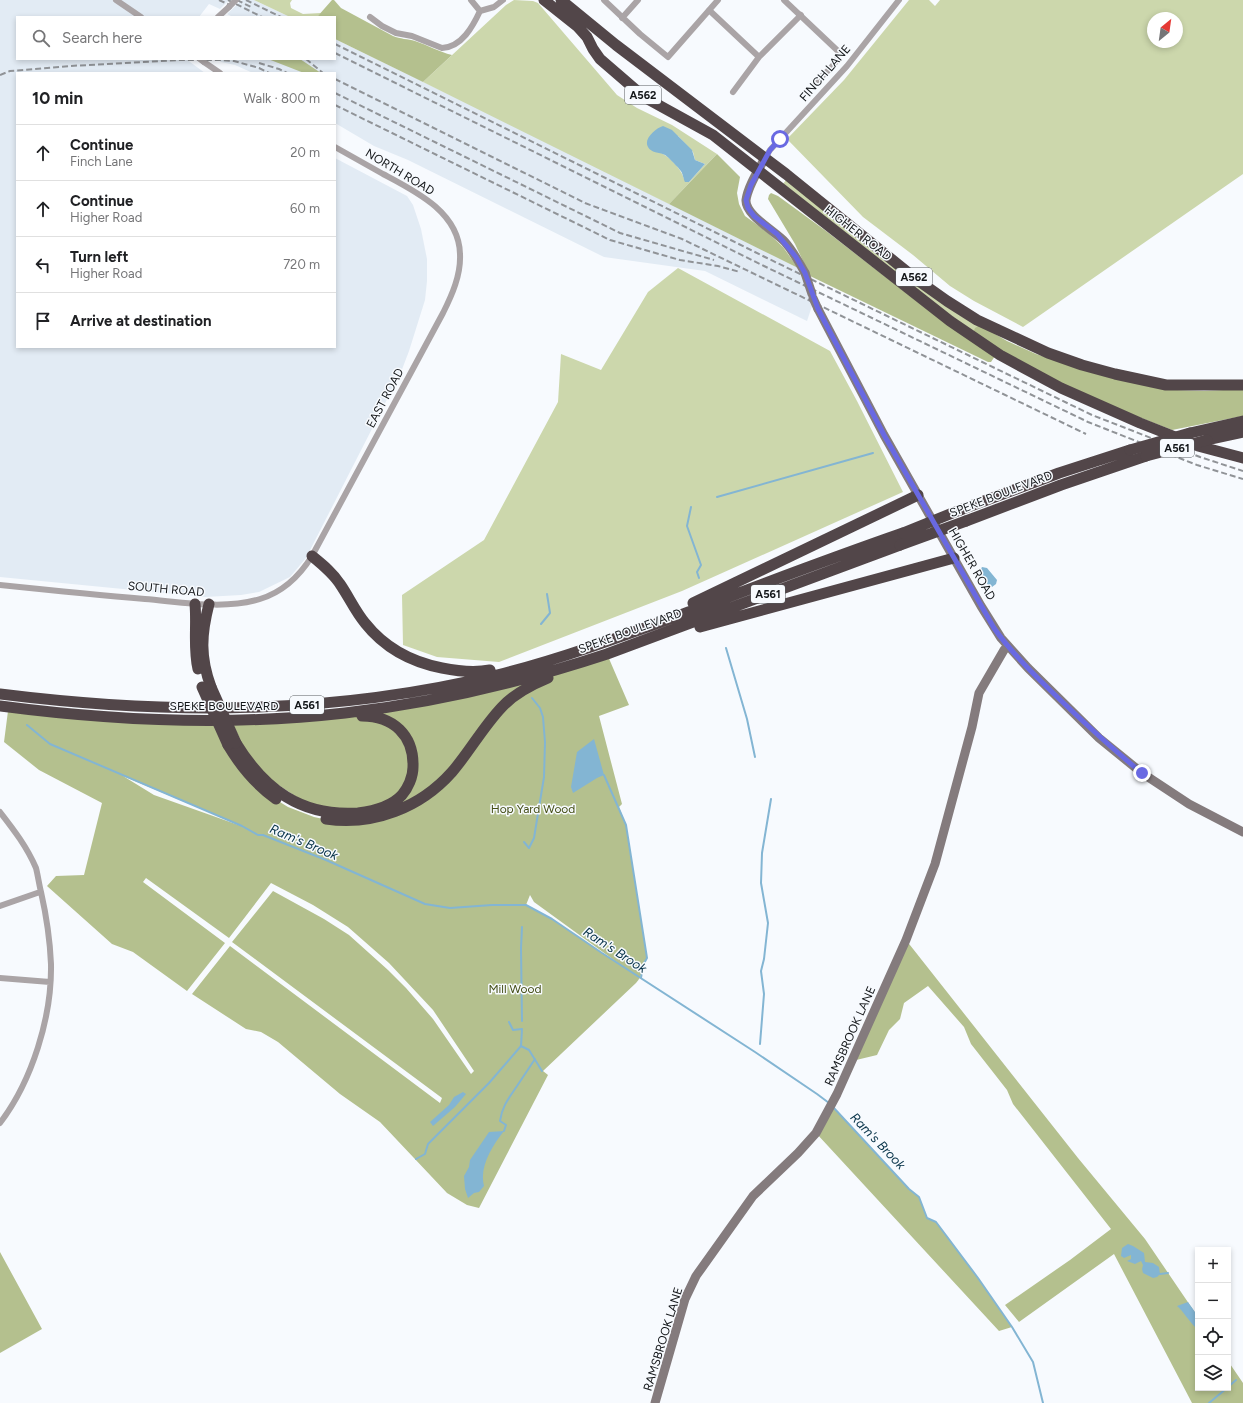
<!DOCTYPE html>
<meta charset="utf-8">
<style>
:root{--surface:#fff;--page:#f2f2f2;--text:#202124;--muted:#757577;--line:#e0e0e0}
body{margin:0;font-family:Figtree,sans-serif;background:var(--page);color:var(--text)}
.controls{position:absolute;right:12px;bottom:12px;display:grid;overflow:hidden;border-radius:0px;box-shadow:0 2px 6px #0003}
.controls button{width:36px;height:36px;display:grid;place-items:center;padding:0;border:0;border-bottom:1px solid var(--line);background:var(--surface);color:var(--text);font:20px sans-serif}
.compass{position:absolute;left:1147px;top:12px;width:36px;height:36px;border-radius:50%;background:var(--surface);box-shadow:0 2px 6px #0003;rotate:29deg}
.stop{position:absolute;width:12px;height:12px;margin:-9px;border:3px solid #6969e2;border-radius:50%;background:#fff}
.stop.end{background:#6969e2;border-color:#fff;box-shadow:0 1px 4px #0008}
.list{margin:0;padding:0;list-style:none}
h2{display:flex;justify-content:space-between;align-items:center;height:52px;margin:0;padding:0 16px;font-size:17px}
h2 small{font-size:13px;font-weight:400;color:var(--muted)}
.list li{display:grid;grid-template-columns:26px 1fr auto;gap:12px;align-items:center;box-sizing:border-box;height:56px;padding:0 16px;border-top:1px solid var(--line)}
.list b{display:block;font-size:15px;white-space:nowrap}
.list p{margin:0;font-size:13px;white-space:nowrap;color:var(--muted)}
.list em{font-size:13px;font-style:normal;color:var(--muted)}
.icon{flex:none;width:22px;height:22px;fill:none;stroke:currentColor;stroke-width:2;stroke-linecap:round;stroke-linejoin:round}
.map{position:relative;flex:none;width:1243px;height:1403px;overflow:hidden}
.search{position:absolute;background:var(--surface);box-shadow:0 2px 6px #0003;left:16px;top:16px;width:320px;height:44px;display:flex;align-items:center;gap:10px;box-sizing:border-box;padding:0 14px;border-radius:0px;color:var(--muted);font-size:15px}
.panel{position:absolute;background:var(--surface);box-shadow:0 2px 6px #0003;left:16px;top:72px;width:320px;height:276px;border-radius:0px}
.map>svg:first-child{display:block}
.built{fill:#e2ebf4}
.green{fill:#ccd7ac;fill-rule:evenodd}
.forest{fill:#b4c08e;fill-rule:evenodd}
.water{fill:#83b5d3}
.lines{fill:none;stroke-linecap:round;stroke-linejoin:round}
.stream{stroke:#83b5d3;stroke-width:2}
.street{stroke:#aaa4a6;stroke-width:6}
.secondary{stroke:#847b7d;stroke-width:9}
.highway{stroke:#524649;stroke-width:11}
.rail{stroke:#909397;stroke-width:2;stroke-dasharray:6 3;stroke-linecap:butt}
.street-bridge{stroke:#aaa4a6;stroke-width:6}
.secondary-bridge{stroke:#847b7d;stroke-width:9}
.highway-bridge{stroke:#524649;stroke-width:11}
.route{stroke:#6969e2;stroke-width:5}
.labels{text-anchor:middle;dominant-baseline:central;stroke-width:3;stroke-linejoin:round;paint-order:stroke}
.shield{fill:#f7fafe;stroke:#575a5e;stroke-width:1}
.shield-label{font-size:11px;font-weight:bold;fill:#131619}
.street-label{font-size:12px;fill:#131619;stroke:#f7fafe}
.park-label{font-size:12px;fill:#444e16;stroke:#f7fafe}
.water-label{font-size:13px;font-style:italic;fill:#063248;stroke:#f7fafe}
</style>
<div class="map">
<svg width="1243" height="1403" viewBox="0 0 1243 1403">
<rect width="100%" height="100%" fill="#f7fafe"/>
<path class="built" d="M0,0H229L220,9L209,4L199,17H17V59H186L205,73H17V347H335V158L407,196L413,205L421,229L427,259V281L425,300L409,351L401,372L306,558L290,577L259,592L241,595L205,597L0,577Z
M242,0H254L290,17H233L227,14Z
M335,39L514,126L798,268L800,271L812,306L807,321L705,271L604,257L408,160L374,146L335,123V73H253L235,65L221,62L217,59H268L275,61L302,60L300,59H335Z"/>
<path class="green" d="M254,0H292L290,3L291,8L303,14L321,13L317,17H290Z
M514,0L533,1L538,3L617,95L637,108L672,125L717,154L669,204L423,82L506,5ZM678,136L693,152L695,160L705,164L689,182L684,179C682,170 670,157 661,153Z
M909,0H929L935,6L940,0H1243V174L1023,327L974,301L950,286L913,255L863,217L787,139L844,80ZM1153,18H1177V42H1153Z
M787,179L980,325L973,333L782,185Z
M678,268L830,351L857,401L903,492L682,591L499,662L437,657L403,645L402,595L484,540L558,402L561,354L601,370L648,292Z"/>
<path class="forest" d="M332,0H334L341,8L393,36C400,39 408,39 415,41C428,45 439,52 452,55L423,82L335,39V17H317Z
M268,59H300L321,73H304Z
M717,154L740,177L737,193L739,204L745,216L767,232L783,247L798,268L669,204Z
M771,193L778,196L826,231L944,322L995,356L991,362H988L810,276L795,244L768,199L769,195Z
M980,325L1007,341L1036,354L1079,368L1177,390L1204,391L1243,389V416L1172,430L1131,414L1070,387L1016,360L973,333L975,328Z
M607,654L629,705L599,716L622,804L619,807L626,825L647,958C642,967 643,976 636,983L543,1071L548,1075L479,1208L467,1205L447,1193L380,1122L340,1094L278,1042L261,1032L246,1029L192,994L230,946L440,1103L442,1098L232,942L273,891L324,919L349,935L388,970L406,988L433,1019L471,1074L474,1071L433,1010L389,963L348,927L313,905L271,883L229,938L146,878L143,882L225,943L187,991L133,952L112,944L47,886L56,876L84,875L102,803L39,770L4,742L8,711L218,723L275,799L288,807L314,817L328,820L380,809H315L254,769L231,720L384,708ZM123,776L244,827L154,795ZM530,895L534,902L629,971L552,919L526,905Z
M906,940L1078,1158L1145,1239L1198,1317V1388H1228V1361L1243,1383V1403H1192L1114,1254L1019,1322L1005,1305L1070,1260L1111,1229L1013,1104L1007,1090L971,1044L964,1027L928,986L904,1003L900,1019L889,1030L877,1055L852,1061Z
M831,1105L909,1189L919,1197L927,1218L936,1222L978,1278L1012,1327L999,1331L816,1133Z
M0,1252L42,1329L0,1353Z"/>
<path class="water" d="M663,126L672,130L692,150L695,160L705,164L689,182H685C683,178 683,173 680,170C679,168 666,155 665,155C659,152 651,153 648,147C643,139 656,128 663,126Z
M982,567L987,568L997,580L996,584L992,587L987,584L979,572Z
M594,739L604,775L597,778L573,793L571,787L577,752Z
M463,1092L466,1094L455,1107L433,1126L430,1122L449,1105L454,1097Z
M504,1131C492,1146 479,1167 484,1186L479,1192L474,1193L468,1198L465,1189L464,1176L469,1167L470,1160L489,1132Z
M1128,1244L1133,1246L1144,1253L1145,1262L1153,1263L1159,1267L1160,1274L1157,1277L1153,1278L1143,1273L1142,1269L1143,1265L1141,1261L1135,1264L1127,1261L1131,1259V1255L1124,1258L1121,1256L1122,1248Z
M1188,1302C1194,1311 1202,1318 1195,1327C1188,1320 1184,1312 1177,1306Z"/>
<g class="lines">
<path class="stream" d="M717,497L873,453
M691,507L687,526L701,565L697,572L699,578
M541,624L550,613L547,594
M726,648L747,719L755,757
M27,725L50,744L242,826L258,835H263L326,860L425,904L450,908L492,905H526L552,919L602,953L755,1052L817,1094L829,1103
M604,775L626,825L647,958L643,965L641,978
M524,842L529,848L534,838L544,777L545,742L543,717L540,708L532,698
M522,1021L521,948L522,927
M760,1044L764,994L761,971L764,959L768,923L761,883L762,853L771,799
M521,1046L529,1050L542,1071
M833,1107L909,1189L919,1197L927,1218L936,1222L978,1278L1012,1327L1033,1362L1043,1403
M504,1131L506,1125L500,1121C502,1106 509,1098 517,1086C523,1077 529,1068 535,1059
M416,1159L425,1154L428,1144L489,1083L521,1046L522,1029L513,1030L509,1022
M1160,1274L1168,1273
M1228,1387L1236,1380
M1209,1403L1227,1388"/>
<path class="street" d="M116,0L141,17
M471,0L480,11L494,7L503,0
M604,0L640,34L668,57L718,0
M784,0L839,52C839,63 825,73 818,80
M709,10L759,57
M218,17L229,7
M370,17L382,26L396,33L412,36L442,48C462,47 473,26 480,11
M622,18L638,0
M204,62L220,73
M733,92L759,57L801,15
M765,158L770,150L847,66L899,0
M0,585C48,590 97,595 145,599C182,602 224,610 260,599C283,592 299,577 312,556L443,313C452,295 461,275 460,254C459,212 415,191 383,174C367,165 351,156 335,147
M0,812C14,830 27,847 36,868C38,876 39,884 41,892C46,914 50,941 51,964C52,1017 32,1081 0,1123
M0,906L40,892
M0,978L50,982"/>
<path class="secondary" d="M765,158C758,171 748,186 746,200C745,215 775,231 785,242C793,251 799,262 805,273
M818,309L884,435L981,606L1001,638L1028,668L1099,738L1142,773L1189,804L1243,832
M655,1403L685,1299L696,1276L753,1196L798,1153L816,1133L837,1094L906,940L935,864L972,727L979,693L1004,650L1008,646"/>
<path class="highway" d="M544,0L578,27L587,37L593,49L600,59L644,97L713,135L950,321L1000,355L1061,388L1140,423L1198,446L1243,458
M561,0L616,45L786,174L916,279L947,301L977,320L1048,353L1082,365L1115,374L1166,385H1243
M1190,433L1243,421
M1207,440L1243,432
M960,510L1059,473L1130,450
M966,521L1061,485L1146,456
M312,556C323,565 333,573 340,584C349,597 355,611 365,623C384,647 411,662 442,668C457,671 474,673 490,670
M693,603L918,495
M195,604C197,626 193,648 198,669
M209,604C201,635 200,657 211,687
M700,627L954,558
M0,694C169,715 331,715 497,675C565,658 631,633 697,609C765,583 834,557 903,533
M0,706C114,721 231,726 345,713C434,703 522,682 607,654L900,545
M236,743C264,789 301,817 358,813C374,811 391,807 402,795C408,788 413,777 413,767C414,735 393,716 362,716
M228,745C241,767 255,784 276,799
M326,819C373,826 420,808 452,772C470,751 483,727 502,707C515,693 531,685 548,678"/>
<path class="rail" d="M219,0L232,6
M228,0L262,17
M237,0L251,7
M246,0L281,17
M335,44L767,258L1092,415L1200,457L1243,471
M335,53L764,266L1088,422L1197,465L1243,479
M306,59L323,73
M259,63L279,69L287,73
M0,75L10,71L70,66L181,60H221L234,61L259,68L269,73
M335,79L585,203L682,239L1086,434
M335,93L620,233L714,260
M335,105L610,240L680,260L718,266L740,272"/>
<path class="street-bridge" d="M229,7L236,0
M200,59L204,62"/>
<path class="secondary-bridge" d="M805,273L812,294
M813,298L818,309"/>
<path class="highway-bridge" d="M1130,450L1190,433
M1146,456L1207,440
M903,533L960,510
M900,545L966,521
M202,687L228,745
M211,687L236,743"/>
</g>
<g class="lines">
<path class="route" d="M780,139L770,150L751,185L746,200L748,208L754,216L777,234L796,257L805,273L818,309L884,435L994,628C1010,651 1030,671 1050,690C1080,719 1110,747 1142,773"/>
</g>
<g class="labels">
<g class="shield">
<rect x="625" y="86" width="36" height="18" rx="3"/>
<rect x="896" y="268" width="36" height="18" rx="3"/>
<rect x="1160" y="439" width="34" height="18" rx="3"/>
<rect x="751" y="585" width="34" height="18" rx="3"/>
<rect x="290" y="696" width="34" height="18" rx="3"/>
</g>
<g class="shield-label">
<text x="643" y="95">A562</text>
<text x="914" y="277">A562</text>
<text x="1177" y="448">A561</text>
<text x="768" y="594">A561</text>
<text x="307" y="705">A561</text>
</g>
<g class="street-label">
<text transform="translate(825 73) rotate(-49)">FINCH LANE</text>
<text transform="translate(400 172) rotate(31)">NORTH ROAD</text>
<text transform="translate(858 233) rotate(38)">HIGHER ROAD</text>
<text transform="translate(385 398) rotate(-62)">EAST ROAD</text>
<text transform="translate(1001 494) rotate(-21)">SPEKE BOULEVARD</text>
<text transform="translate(972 564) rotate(60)">HIGHER ROAD</text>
<text transform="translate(166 589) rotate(5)">SOUTH ROAD</text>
<text transform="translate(630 631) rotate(-20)">SPEKE BOULEVARD</text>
<text x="224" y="706">SPEKE BOULEVARD</text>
<text transform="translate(850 1036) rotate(-66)">RAMSBROOK LANE</text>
<text transform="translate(663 1339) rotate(-73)">RAMSBROOK LANE</text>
</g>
<g class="park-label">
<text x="533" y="809">Hop Yard Wood</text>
<text x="515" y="989">Mill Wood</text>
</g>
<g class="water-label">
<text transform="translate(304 842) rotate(23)">Ram's Brook</text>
<text transform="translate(615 950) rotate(33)">Ram's Brook</text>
<text transform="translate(878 1141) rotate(46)">Ram's Brook</text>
</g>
</g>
</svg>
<div class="controls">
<button>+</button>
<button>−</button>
<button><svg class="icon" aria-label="locate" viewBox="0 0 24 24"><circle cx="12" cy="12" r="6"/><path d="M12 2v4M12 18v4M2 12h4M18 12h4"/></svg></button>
<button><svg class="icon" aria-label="layers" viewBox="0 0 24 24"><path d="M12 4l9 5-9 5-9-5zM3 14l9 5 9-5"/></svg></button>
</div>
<svg class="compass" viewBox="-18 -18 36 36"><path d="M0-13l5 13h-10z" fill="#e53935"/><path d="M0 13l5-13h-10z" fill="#757577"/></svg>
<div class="stop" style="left:780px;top:139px"></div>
<div class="stop end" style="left:1142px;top:773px"></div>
<div class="search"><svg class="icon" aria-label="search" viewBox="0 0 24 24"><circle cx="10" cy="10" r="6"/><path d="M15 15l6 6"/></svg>Search here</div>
<section class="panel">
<h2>10 min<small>Walk · 800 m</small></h2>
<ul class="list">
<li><svg class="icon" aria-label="ahead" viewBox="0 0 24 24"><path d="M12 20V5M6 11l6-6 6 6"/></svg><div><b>Continue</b><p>Finch Lane</p></div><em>20 m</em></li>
<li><svg class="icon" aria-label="ahead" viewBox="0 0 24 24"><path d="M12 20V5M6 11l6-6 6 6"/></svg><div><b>Continue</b><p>Higher Road</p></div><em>60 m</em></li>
<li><svg class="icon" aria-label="left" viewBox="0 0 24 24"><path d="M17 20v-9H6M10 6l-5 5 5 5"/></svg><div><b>Turn left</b><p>Higher Road</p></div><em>720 m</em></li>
<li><svg class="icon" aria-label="arrive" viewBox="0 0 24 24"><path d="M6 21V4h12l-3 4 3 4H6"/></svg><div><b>Arrive at destination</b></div></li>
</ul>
</section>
</div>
